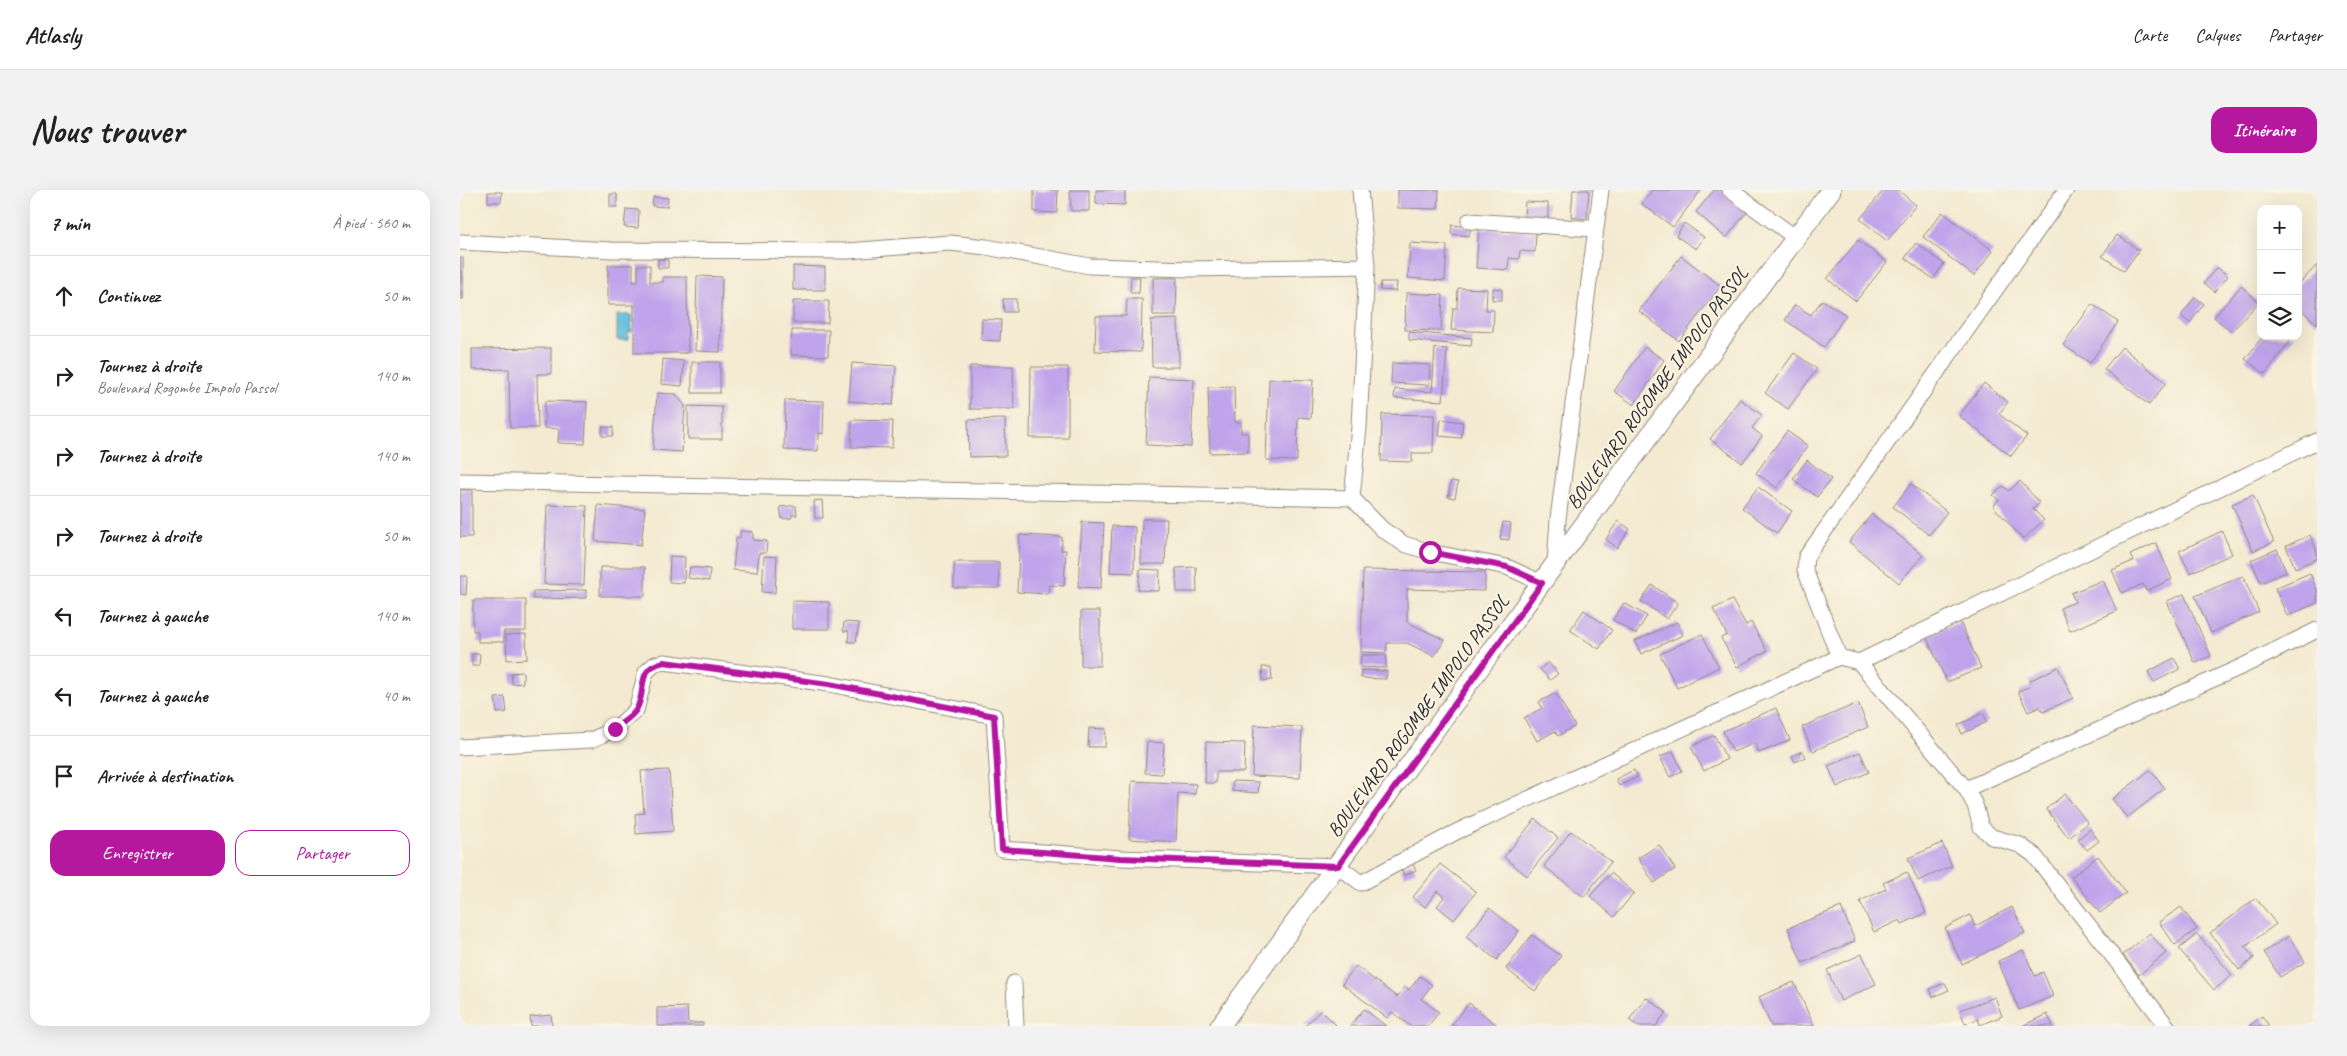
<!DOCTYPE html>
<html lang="fr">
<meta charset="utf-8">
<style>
:root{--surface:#fff;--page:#f2f2f2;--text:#222;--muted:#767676;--line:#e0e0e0;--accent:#b5179e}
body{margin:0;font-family:Caveat,sans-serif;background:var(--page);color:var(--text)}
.controls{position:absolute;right:15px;top:15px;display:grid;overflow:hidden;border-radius:10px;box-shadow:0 5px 20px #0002}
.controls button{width:45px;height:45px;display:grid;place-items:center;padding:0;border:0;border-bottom:1px solid var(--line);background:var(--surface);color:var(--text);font:25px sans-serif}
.stop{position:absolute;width:15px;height:15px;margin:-11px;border:4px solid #b5179e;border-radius:50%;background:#fff}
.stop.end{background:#b5179e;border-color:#fff;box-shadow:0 1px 5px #0008}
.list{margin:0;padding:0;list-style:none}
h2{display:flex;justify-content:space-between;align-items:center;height:65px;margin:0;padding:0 20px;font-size:21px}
h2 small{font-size:16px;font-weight:400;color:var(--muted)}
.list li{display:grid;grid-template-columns:32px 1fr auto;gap:15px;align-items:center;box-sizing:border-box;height:80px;padding:0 20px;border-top:1px solid var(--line)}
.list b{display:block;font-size:19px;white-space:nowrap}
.list p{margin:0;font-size:16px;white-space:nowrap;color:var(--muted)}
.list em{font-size:16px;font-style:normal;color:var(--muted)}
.actions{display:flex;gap:10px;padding:15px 20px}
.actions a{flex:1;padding:11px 0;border:1px solid var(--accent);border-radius:15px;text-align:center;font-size:18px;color:var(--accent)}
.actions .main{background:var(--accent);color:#fff}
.icon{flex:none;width:28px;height:28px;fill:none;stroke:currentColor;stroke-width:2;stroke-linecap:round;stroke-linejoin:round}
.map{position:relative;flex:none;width:1857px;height:836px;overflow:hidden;border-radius:15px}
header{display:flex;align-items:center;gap:30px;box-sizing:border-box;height:70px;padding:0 25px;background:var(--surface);border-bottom:1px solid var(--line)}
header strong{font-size:24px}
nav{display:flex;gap:28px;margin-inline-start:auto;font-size:18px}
.intro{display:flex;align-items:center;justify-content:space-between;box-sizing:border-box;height:120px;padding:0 30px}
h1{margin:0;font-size:35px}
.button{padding:12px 22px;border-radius:15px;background:var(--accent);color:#fff;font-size:18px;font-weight:700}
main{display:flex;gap:30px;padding:0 30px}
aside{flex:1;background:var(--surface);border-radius:15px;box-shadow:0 5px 20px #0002}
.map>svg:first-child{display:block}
.water{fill:#5fbedd;stroke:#457484}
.building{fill:#c0a4eb}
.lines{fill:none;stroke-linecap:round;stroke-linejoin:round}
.minor-casing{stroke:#908a7e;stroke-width:17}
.tertiary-casing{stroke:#908a7e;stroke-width:21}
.minor{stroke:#fff;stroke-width:15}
.tertiary{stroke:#fff;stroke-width:19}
.route{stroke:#b5179e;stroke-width:6}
.labels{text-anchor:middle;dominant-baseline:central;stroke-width:4;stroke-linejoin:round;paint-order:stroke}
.street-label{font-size:20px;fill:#2b2b2b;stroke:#fcf5e5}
</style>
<header>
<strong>Atlasly</strong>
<nav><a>Carte</a><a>Calques</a><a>Partager</a></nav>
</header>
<div class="intro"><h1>Nous trouver</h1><a class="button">Itinéraire</a></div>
<main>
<aside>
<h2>7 min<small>À pied · 560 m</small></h2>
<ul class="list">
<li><svg class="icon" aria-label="ahead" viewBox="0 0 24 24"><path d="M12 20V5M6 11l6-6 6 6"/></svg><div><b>Continuez</b></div><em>50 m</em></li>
<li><svg class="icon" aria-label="right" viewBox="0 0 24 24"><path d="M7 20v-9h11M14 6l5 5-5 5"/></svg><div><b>Tournez à droite</b><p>Boulevard Rogombe Impolo Passol</p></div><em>140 m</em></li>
<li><svg class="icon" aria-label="right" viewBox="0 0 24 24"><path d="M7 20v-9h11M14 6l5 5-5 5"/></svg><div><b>Tournez à droite</b></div><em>140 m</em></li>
<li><svg class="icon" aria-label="right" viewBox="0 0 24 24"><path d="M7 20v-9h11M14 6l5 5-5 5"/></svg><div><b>Tournez à droite</b></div><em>50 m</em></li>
<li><svg class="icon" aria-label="left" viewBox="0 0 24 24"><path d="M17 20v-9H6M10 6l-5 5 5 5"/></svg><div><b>Tournez à gauche</b></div><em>140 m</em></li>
<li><svg class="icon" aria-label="left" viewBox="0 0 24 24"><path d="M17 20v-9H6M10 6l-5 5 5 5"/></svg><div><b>Tournez à gauche</b></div><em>40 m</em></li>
<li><svg class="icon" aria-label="arrive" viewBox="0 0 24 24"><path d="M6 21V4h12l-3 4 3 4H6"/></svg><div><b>Arrivée à destination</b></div></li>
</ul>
<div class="actions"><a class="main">Enregistrer</a><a>Partager</a></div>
</aside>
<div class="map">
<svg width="1857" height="836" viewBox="0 0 1857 836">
<rect width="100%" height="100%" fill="#fcf5e5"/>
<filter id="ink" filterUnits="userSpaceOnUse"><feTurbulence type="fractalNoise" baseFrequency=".02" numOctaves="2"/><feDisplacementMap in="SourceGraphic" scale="10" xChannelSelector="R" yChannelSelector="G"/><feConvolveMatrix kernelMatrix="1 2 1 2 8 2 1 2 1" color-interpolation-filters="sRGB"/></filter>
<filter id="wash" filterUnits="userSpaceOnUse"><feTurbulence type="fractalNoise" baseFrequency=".0096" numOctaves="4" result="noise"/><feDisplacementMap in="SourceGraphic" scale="20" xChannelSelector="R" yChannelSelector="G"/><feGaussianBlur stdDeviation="1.12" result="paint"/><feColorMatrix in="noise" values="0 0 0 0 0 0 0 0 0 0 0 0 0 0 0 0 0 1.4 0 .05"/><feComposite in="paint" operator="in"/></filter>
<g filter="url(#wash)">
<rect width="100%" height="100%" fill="#f4ead1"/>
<path class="water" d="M157,125H171L172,142H168V150H157Z"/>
<g id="blocks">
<path class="building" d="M574,0H598L597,23L574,22Z
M610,0H629V21H611Z
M636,0H665V15L636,14Z
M938,0H979L978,19L938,18Z
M1113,0H1129L1127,29L1111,27Z
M1192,0H1241L1213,37L1182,14Z
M1254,0H1260L1287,22L1266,48L1236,22Z
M1424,0H1438L1456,15L1427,51L1400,29Z
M28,2H42L41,12H28Z
M150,4H157V17H150Z
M193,7L208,8L207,17L192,16Z
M1065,12L1088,13V29L1064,28Z
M166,19L179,20L178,38L164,37Z
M1482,22L1533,61L1514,86L1463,47Z
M1224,33L1244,47L1236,59L1216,46Z
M992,35L1011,37L1009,46L991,44Z
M1019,38L1076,42L1075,62L1060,61L1059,69L1049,68L1048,80L1016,78Z
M1657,45L1679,60L1664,81L1642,66Z
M1398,50L1427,72L1396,111L1367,89Z
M950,53L987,55L985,91L948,88Z
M1456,53L1484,74L1473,89L1445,68Z
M1221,66L1261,96L1219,151L1179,121Z
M0,68H3V109H0Z
M198,69L208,70V78H198Z
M148,75H173V92H178V75H190V92H203V87H227L228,163H174V115H148Z
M1857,75V134L1838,117V95Z
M333,76L365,77V100H333Z
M1757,77L1768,86L1755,102L1744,93Z
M237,86L262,87L260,162L235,161Z
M671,87H680L679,103H670Z
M693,88H717L716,125H693Z
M921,92H937L936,101L920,100Z
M1781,96L1799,112L1771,142L1754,127Z
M998,98L1027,99L1026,120H1034L1033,142L991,140L993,118H997Z
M1033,98L1042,99V110H1032Z
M946,103L983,105L981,141L945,140Z
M1735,107L1744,114L1730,133L1721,126Z
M543,109H556V122H544Z
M667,109H682L681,162L635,161L636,126H666Z
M1362,110L1386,125L1364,157L1325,130L1335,115L1351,125Z
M333,111H369L368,133H333Z
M1632,114L1658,132L1630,173L1603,155Z
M522,129L541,130L540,151L521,150Z
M718,129L719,177H692L691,130Z
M332,140H369L368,166L331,165Z
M949,142L1012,148L1011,156L949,150Z
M1803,146H1834L1805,184L1785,169Z
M1185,157L1204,170L1174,215L1154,201Z
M1662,157L1706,193L1689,215L1644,179Z
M91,158V184H77L78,238H50L49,179L12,180V159Z
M975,158L987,159L983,211L934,208L935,199L972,202Z
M1334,163L1357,179L1328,219L1305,203Z
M203,169L224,171L222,196L201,194Z
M232,172H260V203H232Z
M392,173L436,176L433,215L389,211Z
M932,173L970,175L969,195L931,193Z
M510,176H553L554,219H510Z
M571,177H608V248H570Z
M689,187L734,189L731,257L686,255Z
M809,189L853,190L851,228L838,227L837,271L806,270Z
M1524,193L1548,212L1539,224L1567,246L1551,266L1499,226Z
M774,196L775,232H781V243H788V262L750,263L748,197Z
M197,203L216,204L225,216L222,262L193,260Z
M1280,209L1302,225L1292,238L1302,246L1282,273L1250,249Z
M325,210L364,211L363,244L359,243L358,261L324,260Z
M85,211L127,212L125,254L98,253L99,239L84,238Z
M228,216L262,217V249H228Z
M922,224L974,225L973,263H952V272L921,271Z
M545,229L546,266L509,267L508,230Z
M981,229L1003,232L1001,248L979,246Z
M392,230L433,231L432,258L391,257Z
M142,237H153V246H142Z
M1327,241L1348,256L1317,298L1296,283Z
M1347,270L1371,289L1357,307L1333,289Z
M991,291L998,292L995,308L988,307Z
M1560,291L1580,313L1573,319L1584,330L1563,349L1533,316L1539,310L1533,305L1543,296L1549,301Z
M1451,294L1487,322L1469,345L1433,317Z
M1298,297L1332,321L1317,343L1282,318Z
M0,300H12V347H0Z
M1793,305L1814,352L1793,361L1772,314Z
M362,310L363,328H355L354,311Z
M87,315L127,316L124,395L84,394Z
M138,315L185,319L181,355L135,351Z
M330,316H336L337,325H331L332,328L322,329L320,317Z
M1412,324L1463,365L1439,393L1389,352Z
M682,329H707L705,374H681Z
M1158,331L1170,339L1157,358L1146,349Z
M622,332L644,333L641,398L618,397Z
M1043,332L1051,333L1049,350L1040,349Z
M652,336L675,337L674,383L650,382Z
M280,341L293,342V350L307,351L306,363H299L297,382L273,380L276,348H280Z
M1762,341L1772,364L1730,383L1719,361Z
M560,345L602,347L601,360H606L604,396L589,395L588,404L557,402Z
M1850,345L1857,362V369L1835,378L1826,356Z
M1696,353L1712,389L1686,401L1683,394L1662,403L1652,380L1673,371L1670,365Z
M1817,359L1826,382L1801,393L1791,370Z
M210,366L225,367L224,393L209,392Z
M304,366L317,367L315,403L302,402Z
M494,372H539V398H494Z
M140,377H185V406H140Z
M230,377L250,379L249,391L228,388Z
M736,377L737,402H717L716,378Z
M680,379L700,380L699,401L678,400Z
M903,380L1025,382V401L947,399V432L985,450L974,466L947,453H927L926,463L901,462Z
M1850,383L1857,400V413L1827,426L1815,398Z
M0,386H7L6,405L0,404Z
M1783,386L1799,422L1751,443L1735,406Z
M1643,390L1657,421L1610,441L1600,418L1615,412L1611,403Z
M1192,395L1218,413L1207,429L1181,411Z
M126,400V408L73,409V401Z
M1724,404L1751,466L1735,473L1707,411Z
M13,410H66V441H44V452H18V441H13Z
M1272,410L1286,435L1291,432L1307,461L1277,477L1261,448L1267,445L1253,419Z
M332,411L369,412V439H332Z
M1164,413L1187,426L1176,444L1153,430Z
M1124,420L1152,440L1139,459L1110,440Z
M621,421H640V476H621Z
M384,432L399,433L396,452H388L389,441H383Z
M1217,432L1223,445L1181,464L1175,451Z
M1500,432L1521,478L1487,492L1466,446Z
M66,444L67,469L47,470L46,445Z
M1242,444L1259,477L1217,498L1200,464Z
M12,464H20L19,476H12Z
M901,465H926V478L900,477Z
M1714,468L1720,479L1694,492L1688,482Z
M1088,472L1098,484L1090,490L1080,479Z
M802,477H811L812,490L803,491Z
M1598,477L1613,508L1583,522L1580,517L1568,522L1558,501L1571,496L1569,491Z
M901,480L927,481L926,489L901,488Z
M63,482V493L52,494L51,483Z
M1096,503L1115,536L1098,546L1095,541L1077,551L1064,528L1082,518L1079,512Z
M45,507L47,522L37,523L35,508Z
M1398,513L1408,537L1353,561L1342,537Z
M1316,518L1330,550L1299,563L1295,553L1273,562L1263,541Z
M1523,523L1527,532L1502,544L1498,535Z
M794,535L842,537L840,588L792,586Z
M629,538L646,539L645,557H628Z
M1254,545L1267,569L1244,581L1231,557Z
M687,552L704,553L702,584L685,583Z
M746,552L785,553L784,582H756V593H745Z
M1213,561L1222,581L1210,587L1200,567Z
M1343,561L1346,567L1335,572L1332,566Z
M1400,562L1409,582L1377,597L1368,576Z
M209,580L213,641L176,644L175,624L184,623L181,581Z
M1174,580L1178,587L1159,596L1156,589Z
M1690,580L1705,598L1667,628L1652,609Z
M672,591L736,594L735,604L718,603L716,652L669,649Z
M773,591L799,592L798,603L772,601Z
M1605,604L1628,633L1609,648L1586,619Z
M1075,629L1098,648L1067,686L1044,667Z
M1630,639L1639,651L1627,660L1618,649Z
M1111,641L1151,672L1124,707L1084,676Z
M1482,653L1492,676L1458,691L1448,668Z
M1199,655L1215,679L1194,693L1178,668Z
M1638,666L1666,703L1640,723L1611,687Z
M952,673L956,680L945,686L941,679Z
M980,674L1016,702L994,730L977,716L984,707L977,701L965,717L953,707Z
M1447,682L1466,723L1442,734L1440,730L1414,742L1400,711L1426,699L1423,693Z
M1151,683L1174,703L1154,727L1130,706Z
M1796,708L1816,734L1785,757L1794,768L1779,780L1750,743Z
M1381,717L1395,751L1342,773L1328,738Z
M1552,717L1565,743L1502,774L1485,738L1510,725L1515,736Z
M1721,717L1737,739L1715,755L1699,732Z
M1029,718L1059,741L1037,770L1006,747Z
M1690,743L1706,763L1679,785L1663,765Z
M1737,744L1772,785L1754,800L1719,759Z
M1072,745L1101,766L1075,801L1046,779Z
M1829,746L1845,772L1820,787L1804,762Z
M1563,760L1575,786L1583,782L1593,806L1559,820L1538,771Z
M1402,764L1416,794L1381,811L1367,780Z
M896,776L937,807L945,797L949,800L960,786L972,795L961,809L979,822L968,836H950L932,822L927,828L882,794Z
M1334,792L1354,836H1311L1299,807Z
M1485,793L1489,800L1473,807L1470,799Z
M1186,807L1206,822L1196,836H1178L1169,830Z
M1535,807L1542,826L1520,835L1518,829L1505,834L1500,820Z
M1009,813L1038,836H991Z
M227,817L228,833H243V836H197V818Z
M904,819L926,836H890Z
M861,820L877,836H845Z
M1587,824L1593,836H1562Z
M91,825L92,836H71L70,827Z
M1802,826L1809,836H1789Z"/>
</g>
</g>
<g filter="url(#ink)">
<use href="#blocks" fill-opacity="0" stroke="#908a7e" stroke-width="1"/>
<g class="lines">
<defs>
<path id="minor" d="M1270,0L1336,48
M1009,31L1136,39
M0,52L152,60L388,61L490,53L526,57L630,76L730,79L907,76
M0,291L892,308L922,339L944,354L970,362L1047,377L1082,393
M892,308L899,237L907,76L900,0
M1095,374L1098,329L1141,0
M1379,467L1345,380L1346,367L1606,0
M1399,472L1857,251
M0,557L131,550L155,539L176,520L186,482L195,474L204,472L369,494L534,526L542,659L660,668L878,676L901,693L996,642L1379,467L1399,472L1506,599L1515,615L1521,637L1532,647L1560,655L1574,665L1707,836
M1506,599L1783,476L1857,440
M554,793L556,836"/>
<path id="tertiary" d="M760,836L1095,374L1371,0"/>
</defs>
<use href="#minor" class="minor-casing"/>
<use href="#tertiary" class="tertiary-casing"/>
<use href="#minor" class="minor"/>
<use href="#tertiary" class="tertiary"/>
</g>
</g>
<g class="lines" filter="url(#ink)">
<path class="route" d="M155,539C161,533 172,527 176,520C188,501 174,479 204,472L369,494L534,526L542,659L660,668L878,676L1082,393L1047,377L970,362"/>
</g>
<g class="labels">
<g class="street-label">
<text transform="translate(1197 198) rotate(-54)">BOULEVARD ROGOMBE IMPOLO PASSOL</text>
<text transform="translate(958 526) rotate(-54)">BOULEVARD ROGOMBE IMPOLO PASSOL</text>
</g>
</g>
</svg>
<div class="controls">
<button>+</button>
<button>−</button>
<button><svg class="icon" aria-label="layers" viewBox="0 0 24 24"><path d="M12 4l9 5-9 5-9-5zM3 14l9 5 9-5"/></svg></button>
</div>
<div class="stop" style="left:970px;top:362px"></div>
<div class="stop end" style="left:155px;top:539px"></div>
</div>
</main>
